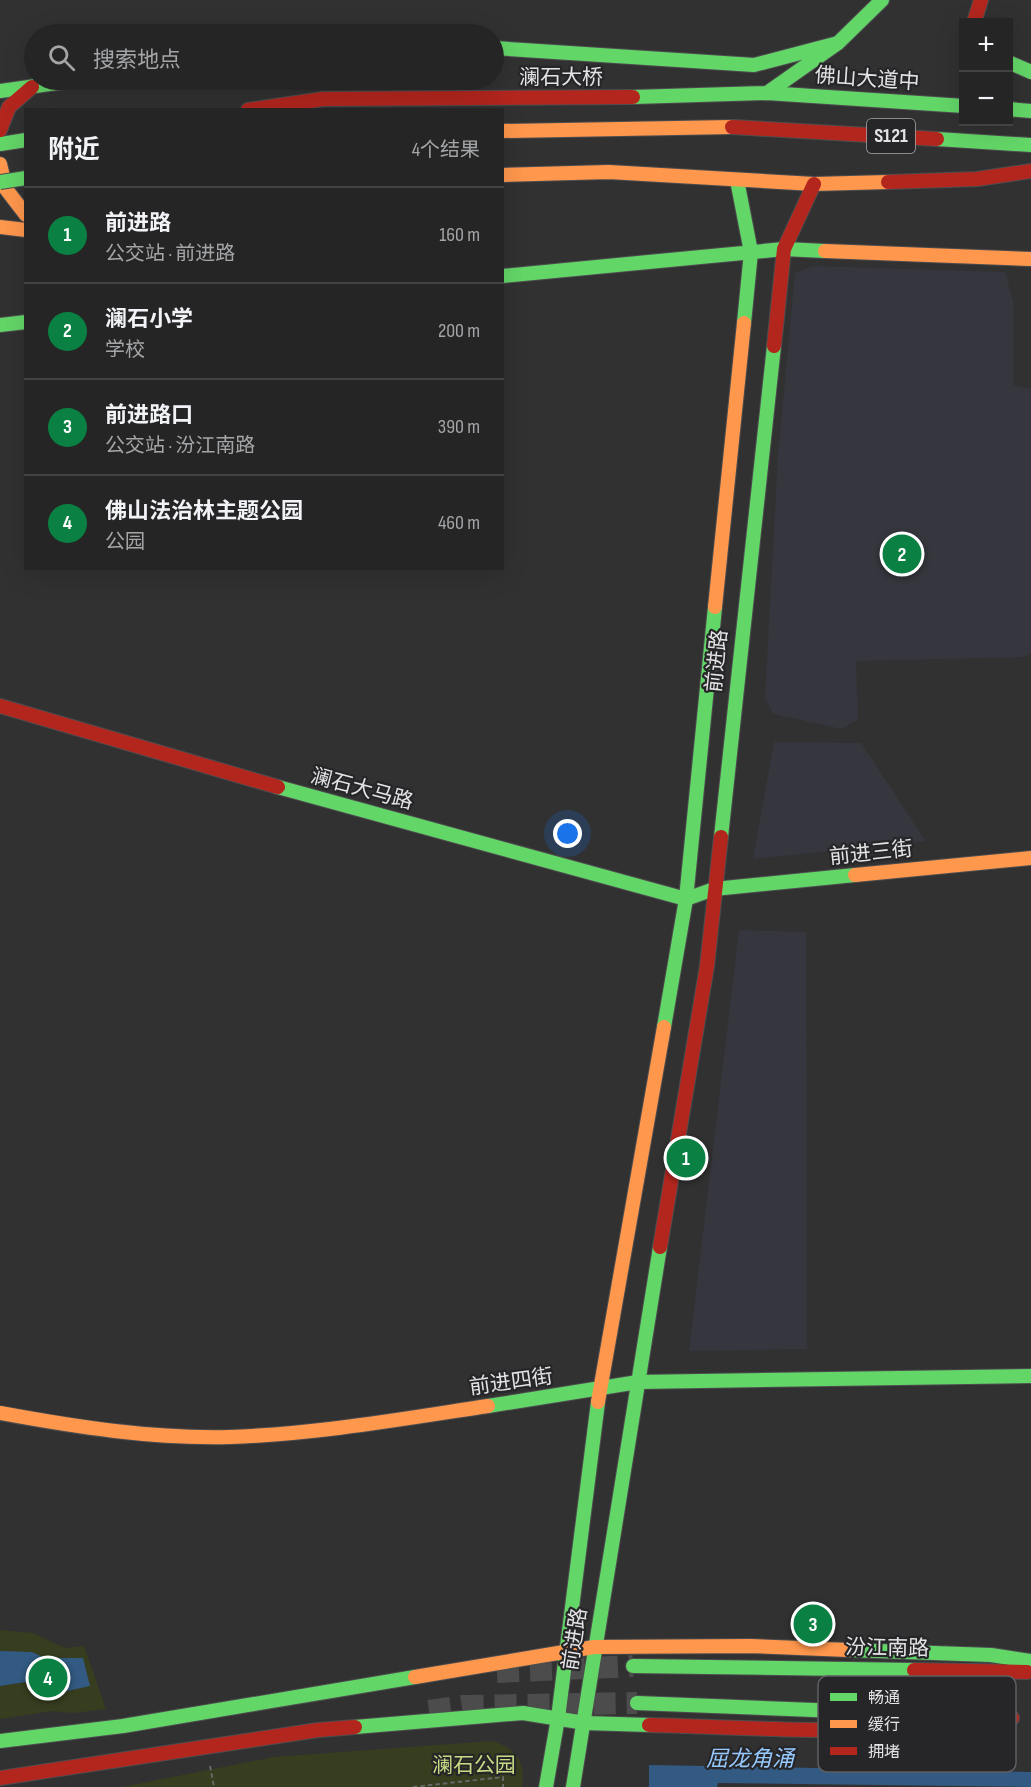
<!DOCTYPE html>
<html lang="zh">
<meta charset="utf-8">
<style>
:root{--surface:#252526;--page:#2d2d2e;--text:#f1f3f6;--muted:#a3a5a7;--line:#424243;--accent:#0b8043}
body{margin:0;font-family:"Sofia Sans Condensed","Noto Sans SC",sans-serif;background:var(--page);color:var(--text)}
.controls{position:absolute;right:18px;top:18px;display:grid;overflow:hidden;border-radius:0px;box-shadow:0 6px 24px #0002}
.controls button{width:54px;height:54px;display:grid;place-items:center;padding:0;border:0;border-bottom:2px solid var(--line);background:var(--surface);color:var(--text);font:30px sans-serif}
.you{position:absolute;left:568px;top:834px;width:21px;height:21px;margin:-15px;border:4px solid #fff;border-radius:50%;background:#1a73e8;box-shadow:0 0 0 9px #1a73e833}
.badge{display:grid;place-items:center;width:39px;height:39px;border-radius:50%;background:var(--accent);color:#fff;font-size:20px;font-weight:700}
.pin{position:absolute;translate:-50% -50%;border:3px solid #fff;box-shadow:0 2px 6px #0006}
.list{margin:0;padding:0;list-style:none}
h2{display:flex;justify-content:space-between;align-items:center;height:78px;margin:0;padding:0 24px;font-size:26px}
h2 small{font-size:20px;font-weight:400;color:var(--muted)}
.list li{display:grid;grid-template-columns:39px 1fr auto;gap:18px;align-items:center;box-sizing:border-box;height:96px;padding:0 24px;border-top:2px solid var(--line)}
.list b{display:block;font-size:22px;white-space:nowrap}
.list p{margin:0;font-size:20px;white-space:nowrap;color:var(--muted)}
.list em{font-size:20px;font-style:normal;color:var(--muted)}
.icon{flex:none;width:33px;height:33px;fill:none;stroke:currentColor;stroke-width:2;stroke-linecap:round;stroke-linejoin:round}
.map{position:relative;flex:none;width:1031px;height:1787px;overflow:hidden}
.search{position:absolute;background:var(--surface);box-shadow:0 6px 24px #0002;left:24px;top:24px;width:480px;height:66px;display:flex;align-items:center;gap:15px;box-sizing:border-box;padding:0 21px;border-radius:33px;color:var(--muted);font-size:22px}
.panel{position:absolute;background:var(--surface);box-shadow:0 6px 24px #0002;left:24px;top:108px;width:480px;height:462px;border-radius:0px}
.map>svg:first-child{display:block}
.built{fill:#36363e}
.green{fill:#373e1f}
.water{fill:#325a82}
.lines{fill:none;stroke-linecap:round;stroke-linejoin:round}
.secondary-tunnel{stroke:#4c4c4d;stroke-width:22;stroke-dasharray:22 11;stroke-linecap:butt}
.fast-casing{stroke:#4d4d4f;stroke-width:16}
.slow-casing{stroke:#4d4d4f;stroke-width:16}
.jam-casing{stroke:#4d4d4f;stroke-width:16}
.path{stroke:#676767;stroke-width:2;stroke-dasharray:4.5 3;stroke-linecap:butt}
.fast{stroke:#63d668;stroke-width:14}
.slow{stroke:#ff974d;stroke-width:14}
.jam{stroke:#b3261e;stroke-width:14}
.fast-bridge-casing{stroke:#4d4d4f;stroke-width:16;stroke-linecap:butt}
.fast-bridge{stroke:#63d668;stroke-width:14}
.labels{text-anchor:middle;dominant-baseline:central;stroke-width:4.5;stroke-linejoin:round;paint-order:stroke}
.shield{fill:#262629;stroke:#aaaaad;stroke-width:1.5}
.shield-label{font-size:20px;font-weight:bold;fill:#e3e3e5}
.street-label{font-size:21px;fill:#e3e3e5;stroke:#262629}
.park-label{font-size:21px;fill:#c6dc84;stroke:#262629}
.water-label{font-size:22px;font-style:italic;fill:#95c9fe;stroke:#262629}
.key{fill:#262629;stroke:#5f5f61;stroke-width:1.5}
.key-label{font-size:16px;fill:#e3e3e5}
</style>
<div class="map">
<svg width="1031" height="1787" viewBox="0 0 1031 1787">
<rect width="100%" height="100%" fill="#313132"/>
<path class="built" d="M813,266L1005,272L1013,301V385L1031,389V653L1024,657L856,661L858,719L842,729L773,714L765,697L778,455L795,273Z
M774,742L861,743L926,841L753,859Z
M739,930L806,932L807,1349L689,1351Z"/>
<path class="green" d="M0,1630L33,1633L65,1648L84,1646L106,1709L73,1713L52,1711L0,1719Z
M492,1741C516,1748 526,1761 522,1787H122L274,1757Z"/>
<path class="water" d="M0,1651L32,1652L45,1658H83L90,1686L53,1694L32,1681L0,1686Z
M649,1765L1031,1772V1787L718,1783L717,1787H649Z"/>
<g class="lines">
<path class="secondary-tunnel" d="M497,1672L633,1666
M429,1711L464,1706L637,1703"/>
<defs>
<path id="fast" d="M494,48L754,65L838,43
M1008,62L1031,72
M0,91L78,80
M767,93L838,43L882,0
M633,97L767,93L964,106
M1008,109L1031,111
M937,139L1031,145
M0,144L26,140
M737,180L751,252L744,323
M502,276L784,249L825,251
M0,325L26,322
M278,787L686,899L714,889L855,875
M721,837L774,346
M664,1027L686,899L715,607
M488,1406L638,1382L1031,1376
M848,1650L991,1655L1031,1661
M633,1666L914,1670
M637,1703L917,1714
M355,1727L523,1713L585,1723L649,1725
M0,1741L123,1726L415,1677
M546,1787L558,1718L598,1402
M573,1787L660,1247"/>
<path id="slow" d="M502,131L732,127
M0,164L6,189L26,215
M502,175L609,172L814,184L888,182
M0,227L26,230
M825,251L1031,259
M715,607L744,323
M855,875L1031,858
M598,1402L664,1027
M0,1413C76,1427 153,1439 230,1437C317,1434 402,1419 488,1406
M415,1677L594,1647L750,1646L848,1650"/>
<path id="jam" d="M977,22L975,19L981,0
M248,110L323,99L633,97
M732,127L937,139
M0,130L9,107L32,87
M888,182L977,179L1031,171
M774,346L784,249L814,184
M0,706L278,787
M660,1247L707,966L721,837
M914,1670L1027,1672
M649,1725C770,1728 892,1738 1012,1718
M0,1778L318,1730L355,1727"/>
</defs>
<use href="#fast" class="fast-casing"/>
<use href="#slow" class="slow-casing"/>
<use href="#jam" class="jam-casing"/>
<path class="path" d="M210,1766L214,1787
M413,1787L503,1777V1787"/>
<use href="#fast" class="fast"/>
<use href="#slow" class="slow"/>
<use href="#jam" class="jam"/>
<defs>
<path id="fast-bridge" d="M0,182L26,178"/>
</defs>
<use href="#fast-bridge" class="fast-bridge-casing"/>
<use href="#fast-bridge" class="fast-bridge"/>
</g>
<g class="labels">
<rect class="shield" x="867" y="119" width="48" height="34" rx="4.5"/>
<g class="shield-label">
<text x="891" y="136">S121</text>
</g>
<g class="street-label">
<text x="561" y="77">澜石大桥</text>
<text transform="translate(867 79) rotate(4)">佛山大道中</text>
<text transform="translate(717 661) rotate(-84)">前进路</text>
<text transform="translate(362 789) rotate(15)">澜石大马路</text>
<text transform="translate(871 853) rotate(-6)">前进三街</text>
<text transform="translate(511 1382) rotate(-8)">前进四街</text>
<text transform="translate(575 1639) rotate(-81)">前进路</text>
<text transform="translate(887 1648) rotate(1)">汾江南路</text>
</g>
<g class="park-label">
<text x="474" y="1765">澜石公园</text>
</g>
<g class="water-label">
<text x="750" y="1759">屈龙角涌</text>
</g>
</g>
<rect x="818" y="1676" width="198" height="96" rx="9" class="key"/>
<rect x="830" y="1693" width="27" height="8" fill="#63d668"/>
<rect x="830" y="1720" width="27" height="8" fill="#ff974d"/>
<rect x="830" y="1747" width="27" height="8" fill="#b3261e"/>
<g class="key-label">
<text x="868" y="1703">畅通</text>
<text x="868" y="1730">缓行</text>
<text x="868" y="1757">拥堵</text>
</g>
</svg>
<div class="controls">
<button>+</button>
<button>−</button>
</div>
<div class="you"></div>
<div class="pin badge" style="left:686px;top:1158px">1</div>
<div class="pin badge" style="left:902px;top:554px">2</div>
<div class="pin badge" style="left:813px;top:1624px">3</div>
<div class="pin badge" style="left:48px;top:1678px">4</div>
<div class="search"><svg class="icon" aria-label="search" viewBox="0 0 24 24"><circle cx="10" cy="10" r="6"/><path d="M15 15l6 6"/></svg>搜索地点</div>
<section class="panel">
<h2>附近<small>4个结果</small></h2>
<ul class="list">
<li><span class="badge">1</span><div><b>前进路</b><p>公交站 · 前进路</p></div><em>160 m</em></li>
<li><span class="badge">2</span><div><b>澜石小学</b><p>学校</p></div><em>200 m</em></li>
<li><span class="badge">3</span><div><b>前进路口</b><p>公交站 · 汾江南路</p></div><em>390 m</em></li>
<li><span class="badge">4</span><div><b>佛山法治林主题公园</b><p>公园</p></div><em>460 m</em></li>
</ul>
</section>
</div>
